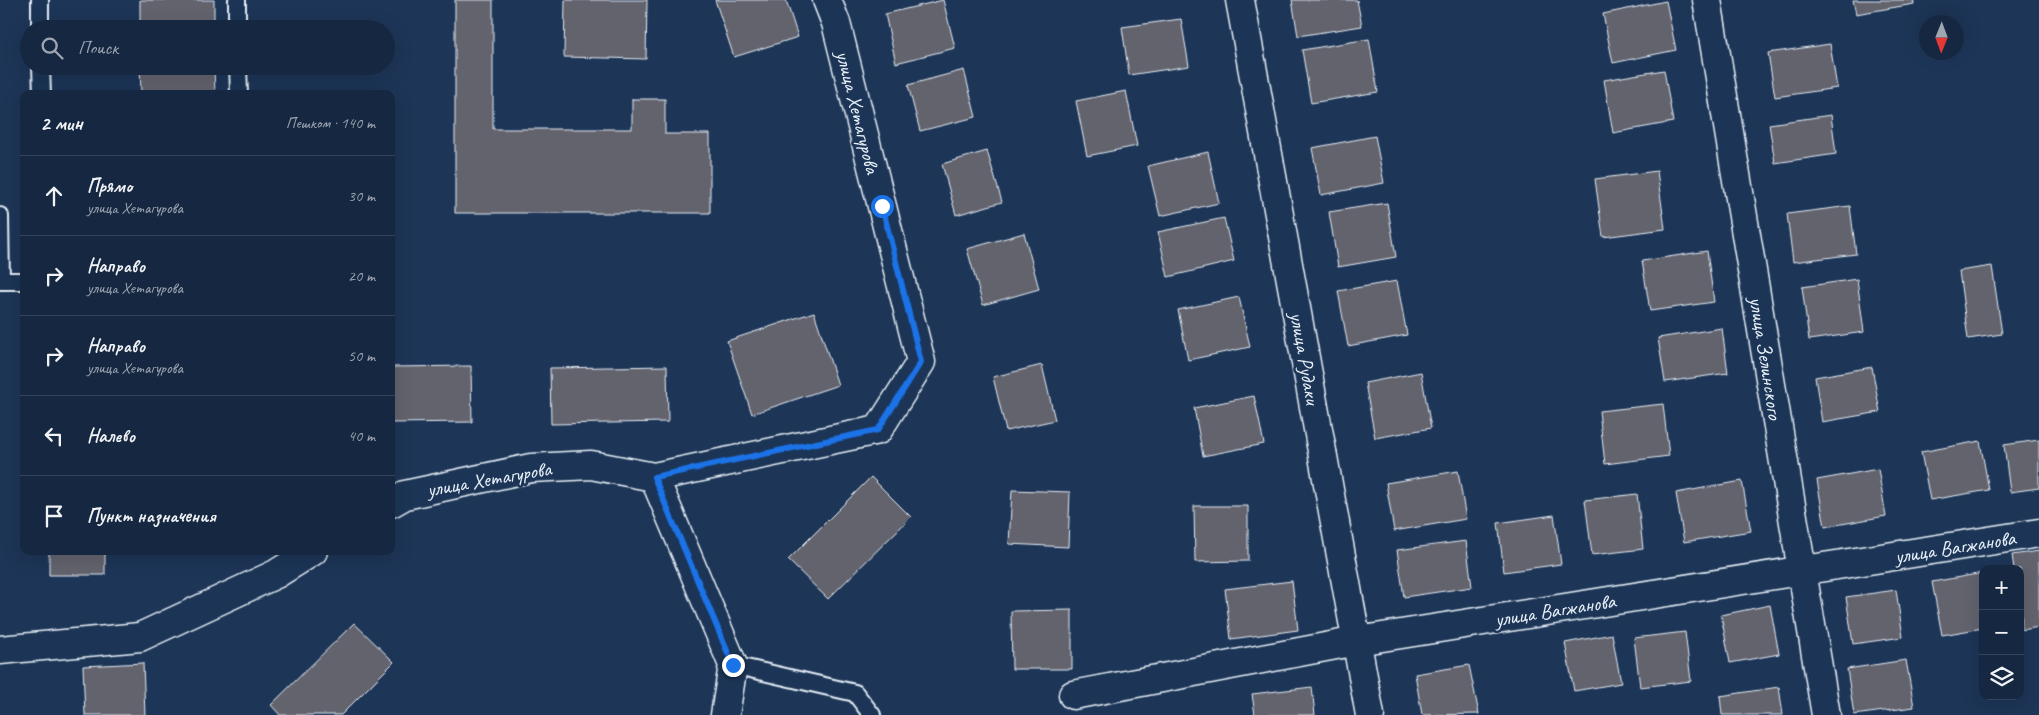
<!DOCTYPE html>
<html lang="ru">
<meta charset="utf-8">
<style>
:root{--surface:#162841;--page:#23344c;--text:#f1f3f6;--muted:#9ea6b1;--line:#35445a}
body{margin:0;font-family:Caveat,sans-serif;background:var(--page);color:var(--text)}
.controls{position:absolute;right:15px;bottom:15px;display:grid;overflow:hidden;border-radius:10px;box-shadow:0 5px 20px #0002}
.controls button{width:45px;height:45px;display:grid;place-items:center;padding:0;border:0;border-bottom:1px solid var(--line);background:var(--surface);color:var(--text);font:25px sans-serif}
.compass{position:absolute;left:1919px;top:15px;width:45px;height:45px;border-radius:50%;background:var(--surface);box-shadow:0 5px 20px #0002;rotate:181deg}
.stop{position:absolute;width:15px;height:15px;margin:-11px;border:4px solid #1a73e8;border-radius:50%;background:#fff}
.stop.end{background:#1a73e8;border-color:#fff;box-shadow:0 1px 5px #0008}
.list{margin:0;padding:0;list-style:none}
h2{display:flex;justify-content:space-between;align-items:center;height:65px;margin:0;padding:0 20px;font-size:21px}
h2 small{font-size:16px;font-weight:400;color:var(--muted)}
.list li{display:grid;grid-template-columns:32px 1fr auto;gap:15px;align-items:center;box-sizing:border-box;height:80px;padding:0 20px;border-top:1px solid var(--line)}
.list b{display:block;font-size:19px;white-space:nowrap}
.list p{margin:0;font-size:16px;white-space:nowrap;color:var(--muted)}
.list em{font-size:16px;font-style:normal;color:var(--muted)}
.icon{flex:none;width:28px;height:28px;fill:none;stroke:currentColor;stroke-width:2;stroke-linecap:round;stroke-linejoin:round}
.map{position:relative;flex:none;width:2039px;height:715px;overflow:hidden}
.search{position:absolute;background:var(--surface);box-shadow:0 5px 20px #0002;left:20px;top:20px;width:375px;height:55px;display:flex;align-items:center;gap:12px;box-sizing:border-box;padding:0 18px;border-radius:28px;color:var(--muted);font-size:19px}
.panel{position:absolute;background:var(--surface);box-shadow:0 5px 20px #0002;left:20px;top:90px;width:375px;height:465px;border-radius:10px}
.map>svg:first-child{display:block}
.building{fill:#64646e;stroke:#e8f1f8}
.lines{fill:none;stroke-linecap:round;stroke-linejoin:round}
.lane-casing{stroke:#e8f1f8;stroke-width:20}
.street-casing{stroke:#e8f1f8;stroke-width:31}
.lane{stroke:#1d3557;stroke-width:16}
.street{stroke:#1d3557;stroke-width:28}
.route{stroke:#1a73e8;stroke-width:6}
.labels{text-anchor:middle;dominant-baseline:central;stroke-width:5;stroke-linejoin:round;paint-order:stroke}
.street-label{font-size:21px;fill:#e8f1f8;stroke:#1d3557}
</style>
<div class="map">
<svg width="2039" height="715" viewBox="0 0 2039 715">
<rect width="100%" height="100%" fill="#1d3557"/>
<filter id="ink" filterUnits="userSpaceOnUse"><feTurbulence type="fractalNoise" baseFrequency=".02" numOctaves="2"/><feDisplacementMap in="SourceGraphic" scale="10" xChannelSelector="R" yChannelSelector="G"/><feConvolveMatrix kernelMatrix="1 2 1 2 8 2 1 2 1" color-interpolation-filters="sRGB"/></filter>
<g filter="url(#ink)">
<path class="building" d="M140,0H214V29H140Z
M455,0H493V129H632V99H665V134H710V213H455Z
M565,0H647L646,59L564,57Z
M715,0H786L798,37L734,57Z
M943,0L955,48L896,63L885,14Z
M1292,0H1357L1362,26L1298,36Z
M1853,0H1913L1914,4L1856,14Z
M1666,1L1676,50L1613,63L1603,14Z
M1181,19L1189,66L1129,75L1122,27Z
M1369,39L1378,92L1311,103L1302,50Z
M1830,44L1837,88L1775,97L1768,53Z
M140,66H214L215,94H141Z
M964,70L976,117L920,131L908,85Z
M1664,70L1673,122L1613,133L1604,80Z
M1126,91L1137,146L1087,156L1076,101Z
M1831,115L1836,154L1775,163L1769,124Z
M1375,136L1384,183L1321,195L1312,148Z
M987,151L1002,202L956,215L942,164Z
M1208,152L1219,203L1160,216L1148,166Z
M1657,171L1665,229L1603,237L1595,179Z
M1387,203L1396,257L1338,267L1329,212Z
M1850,206L1856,254L1793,262L1787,214Z
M1224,218L1234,261L1168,277L1158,232Z
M1024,233L1039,289L983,305L967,249Z
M1707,251L1714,302L1650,311L1642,261Z
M1992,266L2002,334L1968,339L1959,271Z
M1857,279L1864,332L1809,340L1802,287Z
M1397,281L1407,335L1348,346L1338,291Z
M1239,297L1250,347L1188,360L1178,310Z
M814,312L838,385L752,414L727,341Z
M1722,328L1728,373L1665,382L1658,338Z
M1042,365L1055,420L1006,431L993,377Z
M471,366L472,422L391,423V367Z
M667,366L668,422L551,424L550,368Z
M1872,367L1880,412L1822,422L1815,377Z
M1421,372L1431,428L1375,438L1365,383Z
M1254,396L1264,444L1203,456L1194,408Z
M1663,404L1669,456L1605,464L1599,411Z
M2039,440V488L2010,492L2004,445Z
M1980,441L1989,490L1930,500L1921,452Z
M1878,469L1886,516L1825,527L1817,480Z
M1458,471L1466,519L1394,531L1386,483Z
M871,477L911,517L828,599L788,560Z
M1742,481L1751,531L1684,542L1676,493Z
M1012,490L1070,492L1068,547L1009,544Z
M1637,494L1643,549L1592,555L1585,500Z
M1194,506H1248V561L1195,562Z
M1554,515L1561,564L1504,572L1498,523Z
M1466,541L1472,587L1404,597L1397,550Z
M49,551H105V575H49Z
M2039,551V627L2022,630L2020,569H2014L2012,555Z
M1983,573V628L1942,635L1932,582Z
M1292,581L1298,630L1231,639L1225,589Z
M1896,590L1903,637L1853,644L1846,597Z
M1770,605L1779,654L1730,663L1721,615Z
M1072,610V669H1012L1011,611Z
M354,623L394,662L341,715H280L271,705Z
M1685,632L1691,681L1640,687L1634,638Z
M1612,634L1621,683L1574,691L1565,643Z
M1906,660L1914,707L1854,715L1847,669Z
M143,663L145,715H85L83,666Z
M1469,665L1479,714L1422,715L1415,674Z
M1312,687L1315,715H1255L1252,694Z
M1779,687L1783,715H1722L1720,696Z"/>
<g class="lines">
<defs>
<path id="lane" d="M40,0V29
M237,0V29
M41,66L42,94
M238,66L239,94
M0,216L1,281
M0,281H24
M733,665L855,693L872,715"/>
<path id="street" d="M1240,0L1370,715
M1707,0L1826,715
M654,477L733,665L725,715
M391,503L405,495L531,468L591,465L654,477L878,430L921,362L836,23L827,0
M0,650L140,637L276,574L313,551
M1073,695L1357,641L2039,533"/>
</defs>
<use href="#lane" class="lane-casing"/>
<use href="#street" class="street-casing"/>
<use href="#lane" class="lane"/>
<use href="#street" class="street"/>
</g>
</g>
<g class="lines" filter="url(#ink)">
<path class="route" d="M733,665L654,477L878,430L921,362L882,206"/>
</g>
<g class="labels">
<g class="street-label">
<text transform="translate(858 112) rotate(76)">улица Хетагурова</text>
<text transform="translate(1305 358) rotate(80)">улица Рудаки</text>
<text transform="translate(1766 358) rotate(81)">улица Зелинского</text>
<text transform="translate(489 479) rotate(-10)">улица Хетагурова</text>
<text transform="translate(1955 547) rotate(-9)">улица Вагжанова</text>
<text transform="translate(1555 610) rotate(-9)">улица Вагжанова</text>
</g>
</g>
</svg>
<div class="controls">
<button>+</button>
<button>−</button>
<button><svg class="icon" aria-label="layers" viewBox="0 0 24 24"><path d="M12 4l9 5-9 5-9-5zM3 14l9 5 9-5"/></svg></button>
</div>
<svg class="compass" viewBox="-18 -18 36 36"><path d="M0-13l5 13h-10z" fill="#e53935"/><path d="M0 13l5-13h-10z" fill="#9ea6b1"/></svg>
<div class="stop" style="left:882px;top:206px"></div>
<div class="stop end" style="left:733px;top:665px"></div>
<div class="search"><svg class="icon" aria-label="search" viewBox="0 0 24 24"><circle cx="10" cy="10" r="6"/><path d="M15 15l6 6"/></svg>Поиск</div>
<section class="panel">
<h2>2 мин<small>Пешком · 140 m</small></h2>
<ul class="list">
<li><svg class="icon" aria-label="ahead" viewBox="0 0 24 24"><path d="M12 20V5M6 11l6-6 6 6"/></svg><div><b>Прямо</b><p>улица Хетагурова</p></div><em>30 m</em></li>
<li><svg class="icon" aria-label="right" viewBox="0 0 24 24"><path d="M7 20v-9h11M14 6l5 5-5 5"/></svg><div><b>Направо</b><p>улица Хетагурова</p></div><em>20 m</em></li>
<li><svg class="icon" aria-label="right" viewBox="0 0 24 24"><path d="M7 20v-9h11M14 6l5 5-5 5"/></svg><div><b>Направо</b><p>улица Хетагурова</p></div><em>50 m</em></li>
<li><svg class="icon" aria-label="left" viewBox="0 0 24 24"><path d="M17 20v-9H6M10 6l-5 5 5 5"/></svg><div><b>Налево</b></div><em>40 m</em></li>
<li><svg class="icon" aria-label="arrive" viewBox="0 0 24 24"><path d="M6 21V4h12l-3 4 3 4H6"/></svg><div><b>Пункт назначения</b></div></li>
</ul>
</section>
</div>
